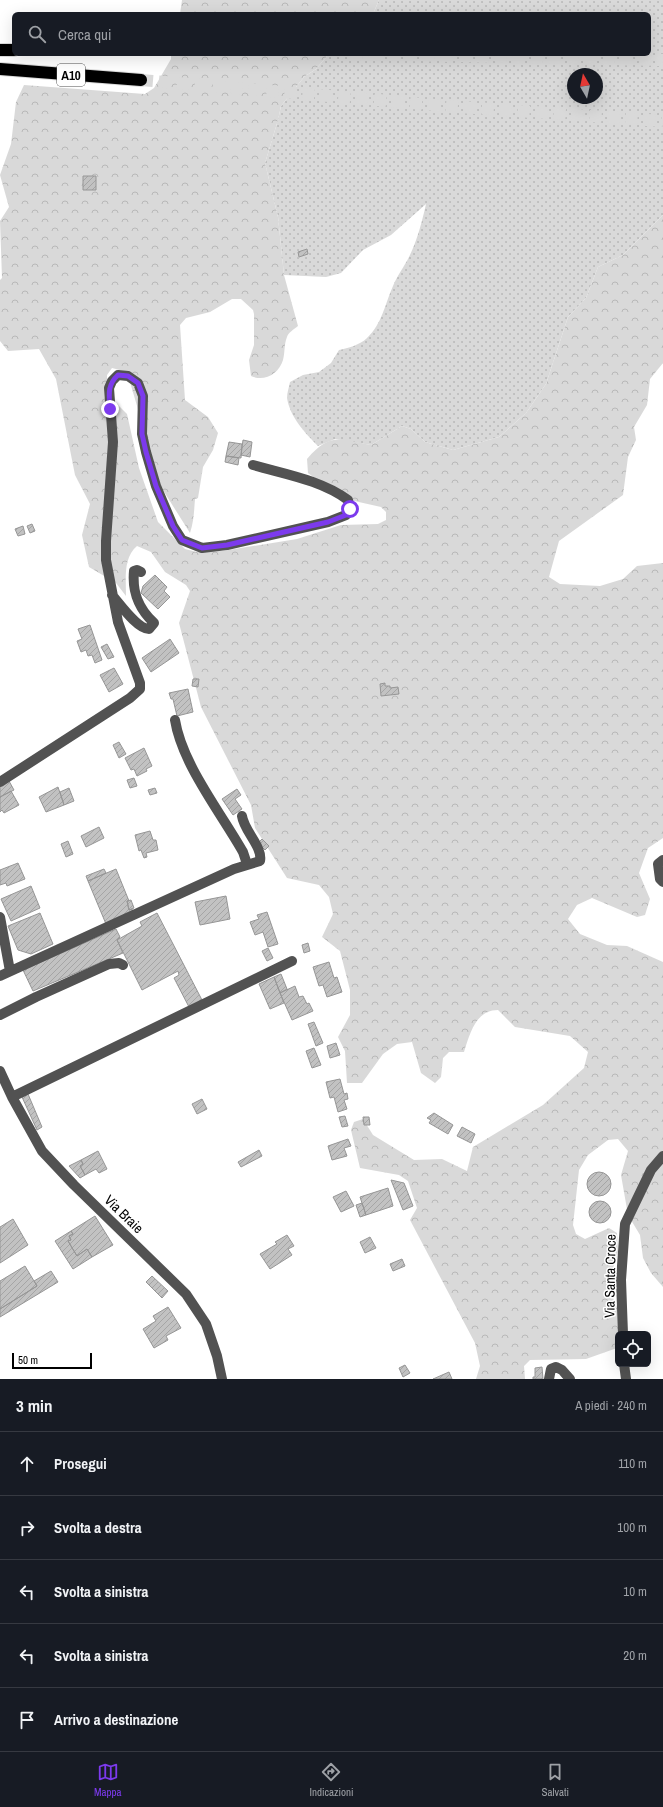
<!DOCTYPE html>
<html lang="it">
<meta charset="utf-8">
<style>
:root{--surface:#171b24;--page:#20242c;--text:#f1f3f6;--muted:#9ea1a6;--line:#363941;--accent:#7c3aed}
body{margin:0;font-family:"Archivo Narrow",sans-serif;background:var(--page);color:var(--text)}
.controls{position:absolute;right:12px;bottom:12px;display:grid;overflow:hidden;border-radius:6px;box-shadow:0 4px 16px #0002}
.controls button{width:36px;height:36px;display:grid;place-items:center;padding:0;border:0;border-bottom:1px solid var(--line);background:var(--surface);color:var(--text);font:20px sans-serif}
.compass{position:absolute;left:567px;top:68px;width:36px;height:36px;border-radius:50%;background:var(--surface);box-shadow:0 4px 16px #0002;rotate:351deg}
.scale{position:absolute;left:12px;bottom:10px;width:80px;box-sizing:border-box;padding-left:4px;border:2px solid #000;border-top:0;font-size:11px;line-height:14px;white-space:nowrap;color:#000;-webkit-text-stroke:3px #fff;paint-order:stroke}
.stop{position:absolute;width:12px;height:12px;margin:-9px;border:3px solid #7c3aed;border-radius:50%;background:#fff}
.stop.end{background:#7c3aed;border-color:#fff;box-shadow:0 1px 4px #0008}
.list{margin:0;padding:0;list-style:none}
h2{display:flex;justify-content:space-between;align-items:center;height:52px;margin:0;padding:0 16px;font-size:17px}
h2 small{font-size:13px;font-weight:400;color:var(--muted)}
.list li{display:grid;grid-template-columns:26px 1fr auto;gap:12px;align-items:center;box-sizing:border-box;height:64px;padding:0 16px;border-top:1px solid var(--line)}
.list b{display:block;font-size:15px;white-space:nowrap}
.list em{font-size:13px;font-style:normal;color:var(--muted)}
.icon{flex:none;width:22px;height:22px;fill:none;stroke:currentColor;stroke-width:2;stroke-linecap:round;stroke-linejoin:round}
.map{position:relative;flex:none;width:663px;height:1379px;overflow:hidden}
.search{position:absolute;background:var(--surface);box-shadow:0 4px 16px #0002;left:12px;right:12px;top:12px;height:44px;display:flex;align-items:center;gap:10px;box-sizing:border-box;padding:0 14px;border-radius:6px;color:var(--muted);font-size:15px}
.sheet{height:372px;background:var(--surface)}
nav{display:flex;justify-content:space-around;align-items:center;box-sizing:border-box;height:56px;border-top:1px solid var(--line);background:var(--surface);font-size:11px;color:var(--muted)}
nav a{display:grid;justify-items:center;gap:2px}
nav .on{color:var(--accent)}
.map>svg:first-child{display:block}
.grass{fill:url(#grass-dots);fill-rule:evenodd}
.forest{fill:url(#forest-crowns)}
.building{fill:url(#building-hatch);stroke:#969696}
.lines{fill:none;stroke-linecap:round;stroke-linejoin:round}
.highway-tunnel{stroke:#d9d9d9;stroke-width:12;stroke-dasharray:12 6;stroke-linecap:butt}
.highway-casing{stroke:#dbdbdb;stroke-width:14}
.minor{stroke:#525252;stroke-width:10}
.highway{stroke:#000;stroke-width:12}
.route{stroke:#7c3aed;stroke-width:5}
.labels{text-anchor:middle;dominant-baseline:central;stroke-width:3;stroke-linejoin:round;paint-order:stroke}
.shield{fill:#fff;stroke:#4c4c4c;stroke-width:1}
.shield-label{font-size:13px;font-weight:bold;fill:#000}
.street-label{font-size:14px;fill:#000;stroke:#fff}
</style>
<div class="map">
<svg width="663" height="1379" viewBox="0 0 663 1379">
<defs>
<pattern id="grass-dots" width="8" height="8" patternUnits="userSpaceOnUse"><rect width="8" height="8" fill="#d9d9d9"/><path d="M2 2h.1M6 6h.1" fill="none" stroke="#b8b8b8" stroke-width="1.8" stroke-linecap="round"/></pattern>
<pattern id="forest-crowns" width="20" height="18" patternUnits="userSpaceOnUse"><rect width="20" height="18" fill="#d9d9d9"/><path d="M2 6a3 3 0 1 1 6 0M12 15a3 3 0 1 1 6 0" fill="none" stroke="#b8b8b8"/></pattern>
<pattern id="building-hatch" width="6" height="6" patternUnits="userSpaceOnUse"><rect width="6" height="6" fill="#c2c2c2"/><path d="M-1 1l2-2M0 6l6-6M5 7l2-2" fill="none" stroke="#a5a5a5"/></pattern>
</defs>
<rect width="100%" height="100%" fill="#fff"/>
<path class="grass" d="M379,0H663V215L623,255L598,267L586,298L568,317L546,384L526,413L499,437L453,450L425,442L411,429L402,426L371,445L335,439L318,446C305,433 290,417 287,398C287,393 289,387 290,382L303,375L319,372L331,363L339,350C348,348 360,345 367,338C382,324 385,304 393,286C397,276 404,267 409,257C417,241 422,222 426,204L391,235L363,250L341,273L326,277L284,275L278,217L265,163L278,120L281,106L304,77L316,69L329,54H649V14H373ZM573,74H597V98H573Z"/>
<path class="forest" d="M182,0H379L373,14H180Z
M171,54H329L316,69L304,77L281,106L278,120L265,163L278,217L284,275L298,326C294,329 288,333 287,337C284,344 285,353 283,360C279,374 264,382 251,376L249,360L254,345V314L253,310L241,299H232L210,312L186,318L180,325L185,400L208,417L218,433L213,450L203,467L198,498L195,499C194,511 194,521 190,533L161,487L127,372L112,368L107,375V394L127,414L139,468L158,522L185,549L197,552L222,551L297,539L341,525L378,524L386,520V512L381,507L341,498L308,473L307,459C330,432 339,439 371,445L402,426L411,429L425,442L453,450L499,437L526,413L546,384L568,317L586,298L598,267L623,255L663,215V363L650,379L647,405L634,427L636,440L628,457L623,495L559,541L549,577L560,584L600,586L623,579L637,566L663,563V838L648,848L639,873L650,899L645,915L637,917L592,898L577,905L568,919L580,934L607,945L627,946L663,962V1287L651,1273L643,1258L640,1235L628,1215L621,1175L628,1151L618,1139L608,1140L588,1155L579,1170L573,1225L576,1234L585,1239L609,1228L617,1233L618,1252L608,1286L619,1312L617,1348L586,1359L530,1360L524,1366L525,1379H476L480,1366L475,1343L410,1220L417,1208L408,1181L399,1175L360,1168L351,1130L354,1122L363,1119L373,1135L414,1160L442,1159L467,1171L473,1147L543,1105L584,1068L588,1052L570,1036L515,1027L498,1010C476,1010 470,1033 464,1052H449L443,1058L441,1077L435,1083L421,1073L412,1042L397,1044L383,1054L362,1083H347L345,1051L338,1037L350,1015V990L340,951L322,937L333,914L329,897L319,885L287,878L255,828L251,805L201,707L179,623L190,591L186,585L165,572L151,552L137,546C123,558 126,579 126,596L116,583L89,567L82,535L90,504L75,475L56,379L39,349L8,351L0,341V280L2,278L0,221L9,207L0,175L11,144L16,102L24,85L145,94L154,88L171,59Z"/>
<path class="building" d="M83,176H96V190H83Z
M307,249L308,254L299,257L298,252Z
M243,440L252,442L250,457L241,455Z
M229,442L242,444L241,458L226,456Z
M226,456L239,458L238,465L225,462Z
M32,524L35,531L30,533L27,526Z
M23,526L25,534L18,536L15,529Z
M155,575L167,587L164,591L170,597L158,609L141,593L143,586Z
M90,625L102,660L95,663L92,655L88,656L86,650L81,652L77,641L82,639L78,629Z
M170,639L179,653L151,672L142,658Z
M107,644L114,657L108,659L101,647Z
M114,668L123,684L109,692L100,675Z
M193,679H199L198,687L192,686Z
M385,683V686H390V688L398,687L399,694L381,696L380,684Z
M188,689L193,712L177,716L173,699H171L169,693Z
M119,742L126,754L119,758L113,745Z
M144,748L152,766L146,769L147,771L137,776L134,769L131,770L125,758Z
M134,778L137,786L130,788L127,780Z
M9,781L14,790L0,797V786Z
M58,787L64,805L46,812L39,797Z
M69,788L74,801L64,805L60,792Z
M155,788L157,793L150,795L148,790Z
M237,789L241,795L235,799L242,809L233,815L222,799Z
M11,791L19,805L4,813L2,810L0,812V797Z
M99,827L104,838L86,847L81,836Z
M150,831L153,840H156L158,850L146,853L147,857L144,858L141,850L139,851L135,835Z
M262,839L269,846L265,850L258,843Z
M68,841L73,854L66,857L61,844Z
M18,863L25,879L7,886L6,883L0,885V870Z
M104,869L106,873L88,881L86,876Z
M116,869L129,901H127L129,910L132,909L133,913L106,924L88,881Z
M31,886L40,908L11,921L1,899Z
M226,896L230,919L200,925L195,902Z
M131,900L134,908L129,910L127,901Z
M267,912L278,944L268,947L263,932L255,935L250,922L259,919L257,915Z
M40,913L53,944L31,954L18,950L8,926Z
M157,913L202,1000L189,1007L174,978L179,975L178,971L142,990L117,940L142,926L140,922Z
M116,929L120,937L117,940L123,953L33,991L23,970Z
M308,943L310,951L304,953L302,945Z
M268,948L273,958L267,961L262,951Z
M329,962L334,978L337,977L342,992L327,997L323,985L319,986L313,967Z
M281,974L287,989L280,993L274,977Z
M274,977L284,1003L270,1009L259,984Z
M295,986L299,997L303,996L307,1004L309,1003L313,1011L292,1020L280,993Z
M314,1022L323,1043L316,1046L308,1024Z
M336,1043L340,1055L330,1058L327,1046Z
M314,1048L321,1065L312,1068L306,1051Z
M340,1079L344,1094L347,1093L348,1099L344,1100L347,1109L338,1112L334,1097L330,1098L326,1082Z
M28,1094L42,1127L37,1130L22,1097Z
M202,1099L207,1109L197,1114L192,1104Z
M434,1113L453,1125L448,1134L429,1123L431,1120L427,1118Z
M345,1116L348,1126L342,1127L339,1117Z
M363,1117H369L370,1125H364Z
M462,1127L475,1134L471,1143L457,1136Z
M348,1139L351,1146L344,1148L347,1156L332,1160L328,1146Z
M259,1150L262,1156L241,1167L238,1162Z
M98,1151L107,1169L99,1173L96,1169L85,1175L80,1166L83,1164L81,1160Z
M81,1160L83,1164L80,1166L85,1175L80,1178L69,1166Z
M587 1184a12 12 0 1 1 24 0a12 12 0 1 1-24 0Z
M391,1180L404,1183L413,1206L403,1210Z
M388,1188L393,1206L366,1215L360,1197Z
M346,1191L354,1206L341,1212L333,1197Z
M589 1212a11 11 0 1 1 22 0a11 11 0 1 1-22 0Z
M362,1203L366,1215L360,1217L356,1205Z
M95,1216L113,1245L92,1257L87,1249L77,1256L68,1241L71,1240L69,1236L73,1234L71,1231Z
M13,1219L28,1245L0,1263V1227Z
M71,1231L73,1234L69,1236L71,1240L68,1241L77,1256L87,1249L92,1257L73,1269L55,1241Z
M287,1235L294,1246L288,1249L292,1255L270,1269L260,1254L277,1244L275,1242Z
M370,1237L376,1248L365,1253L360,1242Z
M402,1259L405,1266L393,1271L390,1264Z
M25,1266L37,1286L0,1309V1281Z
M51,1271L58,1282L0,1317V1309L37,1286L34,1281Z
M152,1276L168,1291L162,1298L146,1282Z
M168,1307L181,1328L166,1336L168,1340L154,1348L143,1329L156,1321L153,1316Z
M405,1365L410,1373L403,1377L399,1368Z
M542,1367L543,1379H533V1377H535V1368Z
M449,1372L452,1379H433Z"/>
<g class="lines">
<path class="highway-tunnel" d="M351,54L663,60
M141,80L447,106L663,121"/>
<defs>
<path id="highway" d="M0,50H14
M0,69L141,80"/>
</defs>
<use href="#highway" class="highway-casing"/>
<path class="minor" d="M112,595C120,604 137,629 149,629L154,623C138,608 132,592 134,571L137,570L141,572
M175,720C182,764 221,813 243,852L247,864
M0,782L130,698L140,689V683L118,622L106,560V541L113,442L109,388L112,381L118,375L128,376L138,383L143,396L142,434L146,452L156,486L173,526L182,540L202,548L227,545L328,522L346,515L350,509L348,500C321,480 284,474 253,465
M663,860L658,864L660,879L663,882
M0,917L10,971
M0,976L234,869L260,861C263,847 244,831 242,816
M0,1015L36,997L109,964L119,963L123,965
M0,1071L12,1097L42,1151L74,1185L186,1294L206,1324L217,1356L222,1379
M12,1097L292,961
M623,1334L621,1280L625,1224L651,1170L663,1156
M624,1364L626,1379
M549,1379L551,1369L556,1367L562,1370L570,1379"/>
<use href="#highway" class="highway"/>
</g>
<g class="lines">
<path class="route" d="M110,409C109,395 107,385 118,375L128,376L138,383L143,396L142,434L146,452L156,486L173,526L182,540L202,548L227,545L328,522L346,515L350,509"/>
</g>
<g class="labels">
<rect class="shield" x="57" y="64" width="28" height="22" rx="3"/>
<g class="shield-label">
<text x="71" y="75">A10</text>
</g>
<g class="street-label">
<text transform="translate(124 1214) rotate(44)">Via Braie</text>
<text transform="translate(610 1276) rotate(-89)">Via Santa Croce</text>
</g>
</g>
</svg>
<div class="controls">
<button><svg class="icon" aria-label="locate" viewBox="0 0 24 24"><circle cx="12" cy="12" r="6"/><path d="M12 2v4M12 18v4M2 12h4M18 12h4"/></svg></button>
</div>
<svg class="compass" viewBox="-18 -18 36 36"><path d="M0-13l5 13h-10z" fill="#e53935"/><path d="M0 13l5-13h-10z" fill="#9ea1a6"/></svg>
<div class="scale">50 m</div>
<div class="stop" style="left:350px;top:509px"></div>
<div class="stop end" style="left:110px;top:409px"></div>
<div class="search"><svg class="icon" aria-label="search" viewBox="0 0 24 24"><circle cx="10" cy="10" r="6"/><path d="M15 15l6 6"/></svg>Cerca qui</div>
</div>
<section class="sheet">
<h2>3 min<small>A piedi · 240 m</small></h2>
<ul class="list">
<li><svg class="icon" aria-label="ahead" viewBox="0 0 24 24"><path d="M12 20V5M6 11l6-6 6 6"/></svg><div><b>Prosegui</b></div><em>110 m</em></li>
<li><svg class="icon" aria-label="right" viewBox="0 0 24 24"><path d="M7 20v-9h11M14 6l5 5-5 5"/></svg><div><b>Svolta a destra</b></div><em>100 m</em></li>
<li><svg class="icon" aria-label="left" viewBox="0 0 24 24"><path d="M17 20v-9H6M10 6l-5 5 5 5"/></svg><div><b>Svolta a sinistra</b></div><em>10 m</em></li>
<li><svg class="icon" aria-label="left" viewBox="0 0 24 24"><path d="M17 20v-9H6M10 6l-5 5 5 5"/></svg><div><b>Svolta a sinistra</b></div><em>20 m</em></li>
<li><svg class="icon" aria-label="arrive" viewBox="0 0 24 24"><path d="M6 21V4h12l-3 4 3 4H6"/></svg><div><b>Arrivo a destinazione</b></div></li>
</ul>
</section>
<nav>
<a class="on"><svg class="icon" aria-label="map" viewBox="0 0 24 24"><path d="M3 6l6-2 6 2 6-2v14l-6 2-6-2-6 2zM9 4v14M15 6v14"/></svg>Mappa</a>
<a><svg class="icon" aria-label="directions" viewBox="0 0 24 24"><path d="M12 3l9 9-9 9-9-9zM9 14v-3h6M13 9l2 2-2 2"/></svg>Indicazioni</a>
<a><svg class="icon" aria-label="saved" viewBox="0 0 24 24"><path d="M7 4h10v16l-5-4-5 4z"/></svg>Salvati</a>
</nav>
